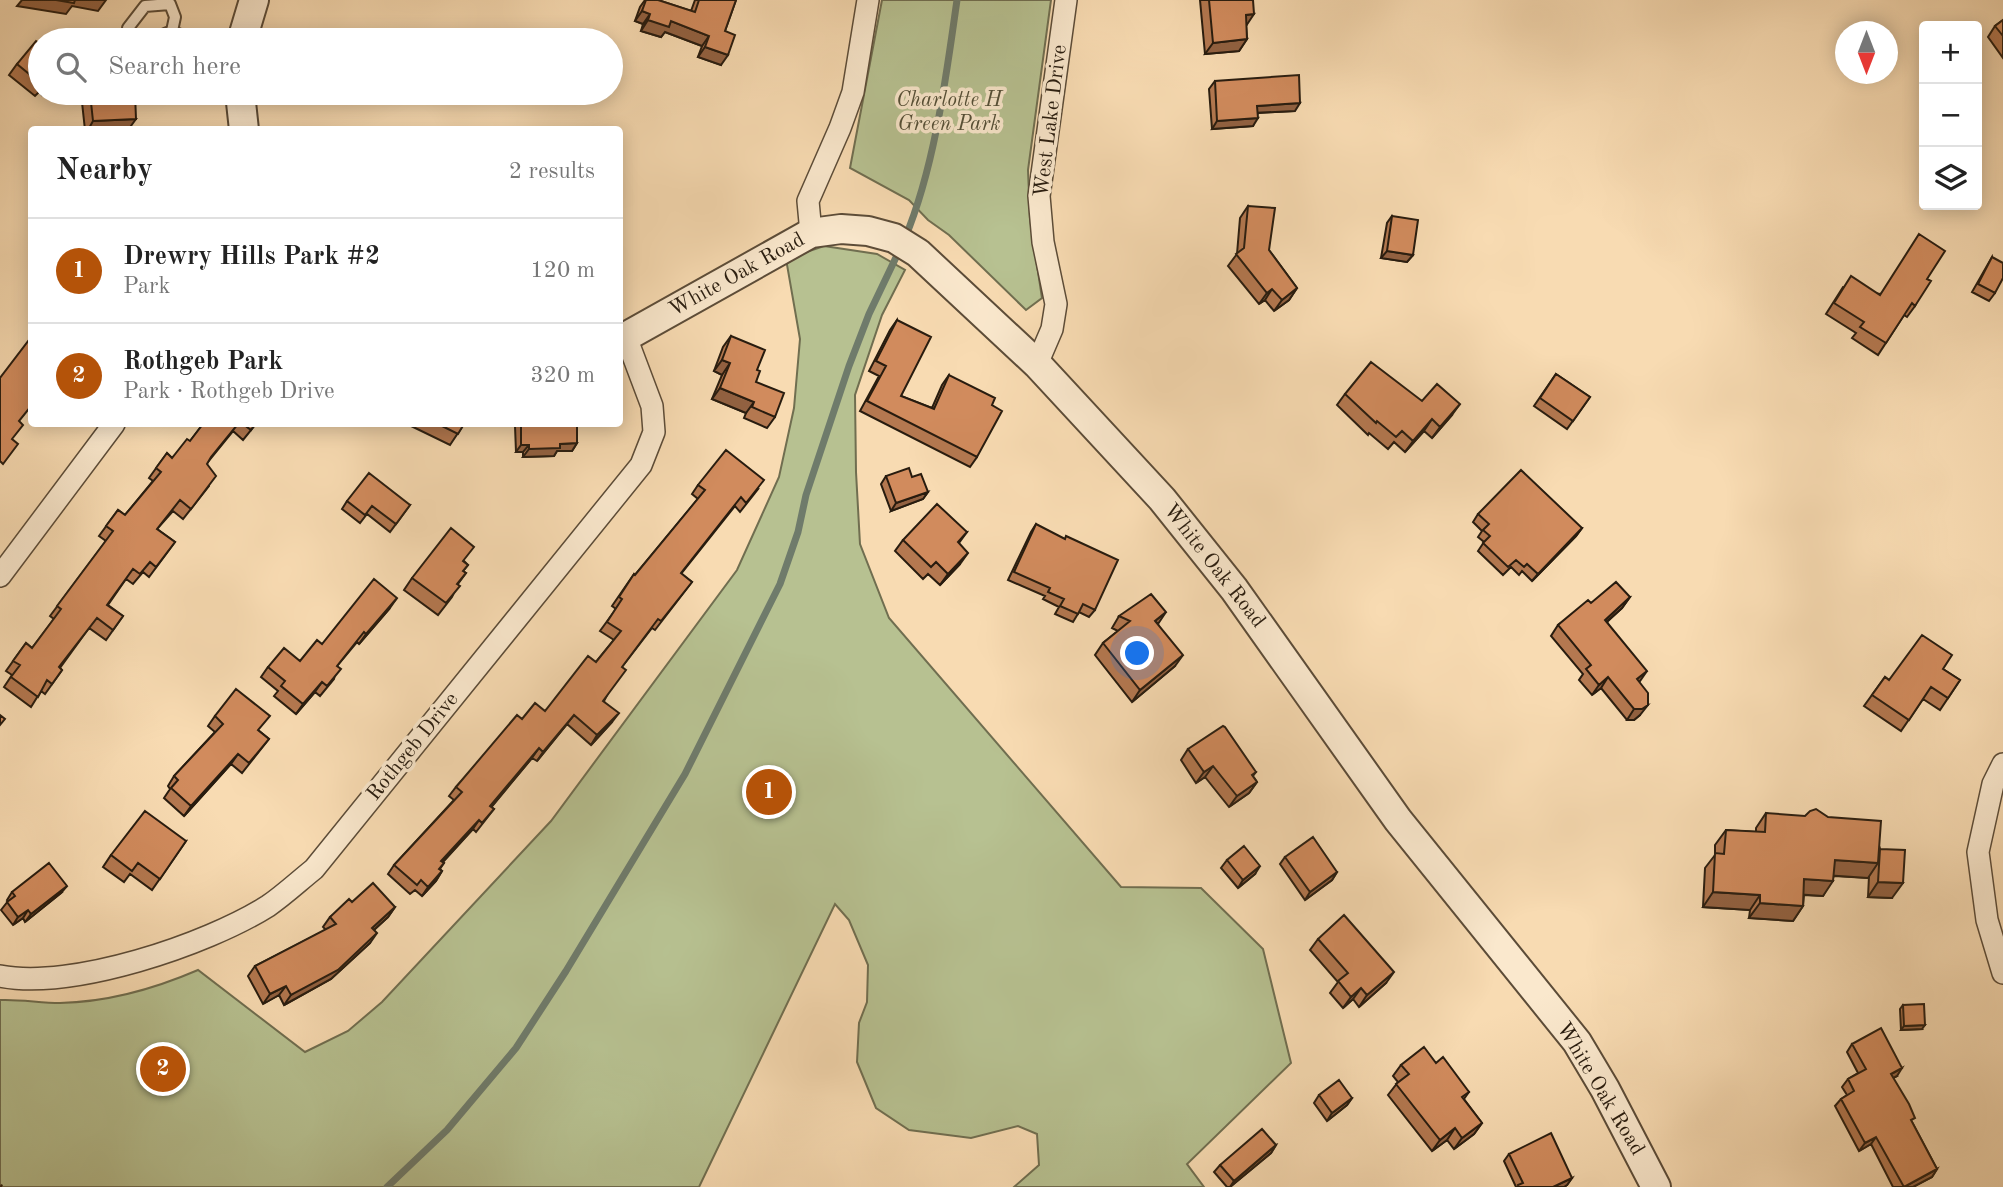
<!DOCTYPE html>
<meta charset="utf-8">
<style>
:root{--surface:#fff;--page:#f2f2f2;--text:#222;--muted:#767676;--line:#e0e0e0;--accent:#b45309}
body{margin:0;font-family:"Old Standard TT",serif;background:var(--page);color:var(--text)}
.controls{position:absolute;right:21px;top:21px;display:grid;overflow:hidden;border-radius:7px;box-shadow:0 4px 18px #0003}
.controls button{width:63px;height:63px;display:grid;place-items:center;padding:0;border:0;border-bottom:2px solid var(--line);background:var(--surface);color:var(--text);font:35px sans-serif}
.compass{position:absolute;left:1835px;top:21px;width:63px;height:63px;border-radius:50%;background:var(--surface);box-shadow:0 4px 18px #0003;rotate:180deg}
.you{position:absolute;left:1138px;top:654px;width:24px;height:24px;margin:-18px;border:5px solid #fff;border-radius:50%;background:#1a73e8;box-shadow:0 0 0 10px #1a73e833}
.badge{display:grid;place-items:center;width:46px;height:46px;border-radius:50%;background:var(--accent);color:#fff;font-size:23px;font-weight:700}
.pin{position:absolute;translate:-50% -50%;border:4px solid #fff;box-shadow:0 2px 7px #0006}
.list{margin:0;padding:0;list-style:none}
h2{display:flex;justify-content:space-between;align-items:center;height:91px;margin:0;padding:0 28px;font-size:30px}
h2 small{font-size:23px;font-weight:400;color:var(--muted)}
.list li{display:grid;grid-template-columns:46px 1fr auto;gap:21px;align-items:center;box-sizing:border-box;height:105px;padding:0 28px;border-top:2px solid var(--line)}
.list b{display:block;font-size:26px;white-space:nowrap}
.list p{margin:0;font-size:23px;white-space:nowrap;color:var(--muted)}
.list em{font-size:23px;font-style:normal;color:var(--muted)}
.icon{flex:none;width:38px;height:38px;fill:none;stroke:currentColor;stroke-width:2;stroke-linecap:round;stroke-linejoin:round}
.map{position:relative;flex:none;width:2003px;height:1187px;overflow:hidden}
.search{position:absolute;background:var(--surface);box-shadow:0 4px 18px #0003;left:28px;top:28px;width:595px;height:77px;display:flex;align-items:center;gap:18px;box-sizing:border-box;padding:0 24px;border-radius:38px;color:var(--muted);font-size:26px}
.panel{position:absolute;background:var(--surface);box-shadow:0 4px 18px #0003;left:28px;top:126px;width:595px;height:301px;border-radius:7px}
.map>svg:first-child{display:block}
.green{fill:#b7c191;stroke:#706e50;stroke-width:2}
.lines{fill:none;stroke-linecap:round;stroke-linejoin:round}
.stream{stroke:#6f7b6b;stroke-width:7}
.service-casing{stroke:#5c4c38;stroke-width:14}
.minor-casing{stroke:#5c4c38;stroke-width:24}
.tertiary-casing{stroke:#5c4c38;stroke-width:32}
.path{stroke:#281c0f;stroke-width:4.5;stroke-dasharray:5 3.5;stroke-linecap:butt}
.service{stroke:#fae8cd;stroke-width:10}
.minor{stroke:#fae8cd;stroke-width:21}
.tertiary{stroke:#fae8cd;stroke-width:28}
.wall{fill:#b47850;stroke:#281c0f;stroke-width:2}
.shaded-wall{fill:#926141;stroke:#281c0f;stroke-width:2}
.building{fill:#d18b5d;stroke:#281c0f;stroke-width:2}
.labels{text-anchor:middle;dominant-baseline:central;stroke-width:7;stroke-linejoin:round;paint-order:stroke}
.park-label{font-size:21px;font-style:italic;fill:#534e36;stroke:#fae8cd}
.street-label{font-size:21px;fill:#281c0f;stroke:#fae8cd}
</style>
<div class="map">
<svg width="2003" height="1187" viewBox="0 0 2003 1187">
<rect width="100%" height="100%" fill="#f8dbb2"/>
<filter id="stains"><feTurbulence type="fractalNoise" baseFrequency=".00286" numOctaves="4"/><feColorMatrix values="0 0 0 0 .2 0 0 0 0 .09 0 0 0 0 .02 0 0 0 .5 -.17"/></filter>
<radialGradient id="worn" r=".72"><stop offset=".6" stop-color="#630" stop-opacity="0"/><stop offset="1" stop-color="#630" stop-opacity=".3"/></radialGradient>
<path class="green" d="M882,0H1051L1028,170L1030,219L1042,298L1026,310L949,235L928,220L909,200L850,168Z
M824,246L877,254L905,270L882,315L855,395L856,472L860,544L889,618L1121,887L1201,888L1263,949L1291,1063L1187,1164L1204,1187H1014L1039,1165L1037,1134L1018,1126L971,1138L909,1130L876,1108L857,1062L859,1023L867,1002L868,965L849,920L835,904L699,1187H0V1000C20,999 40,1003 60,1003C108,1002 154,989 198,970L305,1052L348,1031L382,1002L551,821L737,570L779,477L794,408L800,339L786,259Z"/>
<g class="lines">
<path class="stream" d="M905,238C935,166 946,77 957,0
M387,1187L447,1130L516,1048L566,971L685,774L780,584L798,532L806,495L849,366L869,314L900,249"/>
<defs>
<path id="service" d="M130,40L128,28L145,6L170,4L175,17L172,31
M151,40L172,31L191,40"/>
<path id="minor" d="M811,233L808,201L840,128L853,92L868,0
M1037,364L1052,329L1056,304L1043,242L1039,196L1066,0
M0,576L114,424
M2003,764L1993,784L1978,852L1987,920L2003,973
M0,976C72,990 206,945 268,906C284,895 299,881 314,869L641,465L654,432L652,406L626,337"/>
<path id="tertiary" d="M242,40L254,0
M240,93L244,130
M620,340L811,233L841,229L868,231L894,238L918,253L1037,364L1162,499L1234,589L1398,820L1577,1042L1605,1089L1656,1187"/>
</defs>
<use href="#service" class="service-casing"/>
<use href="#minor" class="minor-casing"/>
<use href="#tertiary" class="tertiary-casing"/>
<path class="path" d="M0,1186L2,1187"/>
<use href="#service" class="service"/>
<use href="#minor" class="minor"/>
<use href="#tertiary" class="tertiary"/>
</g>
<path class="wall" d="M645,0H658L691,11L695,0H736L725,31L721,65L698,57L702,46L665,32L661,37L641,31L643,24L635,21L640,7Z
M1200,0H1253L1246,26L1247,39L1239,51L1205,54Z
M2003,20V58L1988,37L1995,26Z
M40,44V93H44L42,95L39,92L35,96L9,75L17,64Z
M1215,81L1295,111L1258,113L1253,126L1212,129L1209,89Z
M81,93H135L128,130H85Z
M1248,206L1269,250L1297,288L1289,300L1274,311L1265,300L1259,304L1228,266L1237,254L1240,218Z
M1392,216L1413,255L1407,262L1381,258L1387,223Z
M1992,257L1995,293L1989,301L1972,292Z
M1927,279L1915,306L1907,317L1904,315L1878,355L1852,338L1856,333L1826,314L1843,287L1880,294Z
M897,320L901,396L932,408L942,385L949,375L977,457L970,467L860,411L879,376L869,371L890,330Z
M731,336L757,370L756,382L775,417L767,428L744,418L746,413L712,399L722,375L714,371L723,347Z
M1556,374L1590,397L1567,429L1534,406Z
M1345,394L1422,401L1452,415L1432,438L1424,431L1405,452L1394,442L1388,449L1369,433L1368,435L1337,405Z
M203,424H256L243,440L233,431L207,463L209,486L183,519L173,511L157,529L175,542L149,577L143,572L133,584L126,579L108,605L123,616L106,640L89,628L60,668L62,670L55,680L45,694L41,691L31,707L4,687L12,675L6,671L26,643L32,648L54,619L50,616L106,541L99,536L118,510L125,515L153,481L149,478L167,453L172,458L190,441Z
M407,424H464L450,445Z
M517,424H562L577,443L572,451H557L554,456L523,457V452H516L515,426Z
M886,476L912,477L928,492L923,499L891,511L881,484Z
M698,485L758,489L740,512L735,506L681,574L692,582L655,630L652,628L622,667L604,701L612,722L591,745L567,724L537,761L532,758L491,807L494,809L476,832L473,829L443,862L444,863L440,869L442,871L436,881L422,896L415,890L410,894L388,874L394,865L454,800L449,796L456,787L522,719L545,711L596,662L614,640L600,631L616,609L612,606L634,574L635,575L698,499L692,494Z
M347,501L410,505L390,532L367,514L360,523L342,509Z
M1478,514L1582,528L1576,536L1532,581L1522,571L1519,575L1511,567L1503,575L1478,551L1484,542L1478,537L1482,531L1473,522Z
M1036,524L1095,610L1089,617L1079,612L1073,622L1055,614L1059,607L1043,599L1045,596L1008,580L1031,532Z
M967,532L959,543L960,564L940,585L928,574L923,579L895,551L903,540Z
M464,561L468,565L463,571L466,573L458,584L452,597L438,615L404,590L412,578Z
M1630,597L1622,608L1607,622L1639,682L1640,715L1634,720H1627L1601,688L1592,695L1579,680L1583,674L1551,636L1558,625L1591,603Z
M390,608L359,644L357,642L337,666L334,679L320,696L315,692L296,714L274,696L278,691L261,677L268,667L300,661L322,644Z
M1119,616L1158,624L1175,666L1132,702L1095,655L1103,643L1118,631L1112,628Z
M1943,669L1960,680L1940,710L1923,699L1901,731L1864,706L1885,677L1889,680Z
M215,716L259,731L269,739L242,773L231,764L184,816L164,798L170,789L168,786L174,776L215,732L208,726Z
M1188,749L1256,772L1253,776L1257,782L1249,793L1229,807L1205,777L1196,783L1181,760Z
M1766,813L1879,851L1880,849L1892,898L1868,897L1869,876L1868,878L1834,876L1823,896L1804,895L1803,906L1793,921L1749,918L1750,910L1703,907L1705,868L1715,855V845L1726,830L1756,832V828Z
M186,841L152,890L130,874L124,882L103,867L111,855Z
M1285,857L1337,872L1332,880L1305,900L1280,864Z
M1227,860L1255,874L1238,888L1221,868Z
M12,892L61,893L25,922L23,918L13,925L1,910L8,901L7,900Z
M352,902L395,907L388,917L374,930L370,943L331,979L284,1005L279,995L263,1004L248,976L255,966L326,930L323,927L330,917Z
M1318,939L1386,983L1359,1007L1353,999L1343,1008L1330,993L1338,982L1310,950Z
M1903,1005L1922,1029L1901,1030L1900,1009Z
M1852,1044L1897,1076L1893,1078L1912,1122L1937,1169L1932,1177L1913,1187H1893L1871,1144L1859,1151L1835,1106L1841,1099L1847,1095L1842,1087L1848,1079L1858,1073L1847,1052Z
M1436,1063L1469,1092L1464,1099L1482,1123L1474,1134L1454,1149L1447,1140L1432,1151L1388,1095L1398,1082L1393,1076L1401,1065Z
M1319,1095L1352,1098L1347,1105L1327,1121L1314,1103Z
M1276,1145L1271,1153L1230,1187H1227L1214,1172L1220,1165Z
M1509,1154L1572,1178L1567,1185L1564,1187H1516L1504,1161Z"/>
<path class="shaded-wall" d="M22,0H106L98,11L72,6L66,14L17,6Z
M642,11L650,14L643,24L635,21Z
M1254,14L1246,26V15Z
M648,20L671,21L709,36L702,46L665,32L661,37L641,31Z
M1247,39L1239,51L1205,54L1213,43Z
M705,47L728,55L721,65L698,57Z
M1300,103L1295,111L1252,113L1257,106Z
M1258,118L1253,126L1212,129L1217,121Z
M136,119L128,130H88L93,121Z
M1387,251L1413,255L1407,262L1381,258Z
M1297,288L1289,300L1274,311L1282,300Z
M1272,289L1265,300L1259,304L1267,293Z
M722,360L730,363L722,375L714,371Z
M720,388L754,402L746,413L712,399Z
M1460,404L1452,415L1432,438L1440,427Z
M1432,419L1424,431L1405,452L1413,441Z
M577,443L572,451H557L554,456L523,457L529,449L560,444Z
M521,445H529L523,452H516Z
M928,492L923,499L891,511L896,503Z
M1582,528L1576,536L1532,581L1538,574Z
M968,553L960,564L940,585L948,574Z
M1630,597L1622,608L1597,630L1605,620Z
M397,598L390,608L359,644L366,634Z
M1166,612L1158,624L1155,621Z
M1183,655L1175,666L1132,702L1140,690Z
M1647,671L1640,681L1630,690L1637,679Z
M1608,677L1601,688L1592,695L1599,685Z
M322,682L315,692L296,714L303,704Z
M1648,705L1640,715L1634,720H1627L1634,709Z
M619,713L612,722L591,745L597,735Z
M574,715L567,724L537,761L543,752Z
M539,748L532,758L484,816L490,806Z
M238,754L231,764L184,816L191,806Z
M1213,766L1205,777L1196,783L1204,772Z
M1257,782L1249,793L1229,807L1237,796Z
M479,820L473,829L435,870L441,861Z
M1835,860L1878,863L1868,878L1824,875Z
M1260,866L1255,874L1238,888L1243,880Z
M442,871L436,881L422,896L428,887Z
M1337,872L1332,880L1305,900L1310,892Z
M1804,879L1833,881L1823,896L1794,894Z
M1878,882L1903,883L1892,898L1868,897Z
M67,886L61,893L25,922L31,914Z
M1713,892L1760,895L1750,910L1703,907Z
M1760,903L1803,906L1793,921L1749,918Z
M395,907L388,917L365,938L372,928Z
M28,910L23,918L13,925L18,917Z
M377,933L370,943L331,979L284,1005L291,995Z
M1394,972L1386,983L1359,1007L1367,995Z
M286,986L279,995L263,1004L270,994Z
M1361,988L1353,999L1343,1008L1351,997Z
M1925,1025L1922,1029L1901,1030L1904,1026Z
M1902,1068L1897,1076L1886,1082L1891,1074Z
M1352,1098L1347,1105L1327,1121L1332,1113Z
M1482,1123L1474,1134L1454,1149L1462,1138Z
M1455,1128L1447,1140L1432,1151L1440,1140Z
M1876,1137L1871,1144L1859,1151L1865,1143Z
M1276,1145L1271,1153L1230,1187L1234,1181Z
M1937,1169L1932,1177L1913,1187H1904Z
M1572,1178L1567,1185L1564,1187H1553Z"/>
<path class="building" d="M56,0H75L74,3Z
M646,0H658L695,12L699,0H736L725,31L735,35L728,55L705,47L709,36L671,21L669,27L648,20L650,14L642,11Z
M1209,0H1253L1254,14L1246,15L1247,39L1213,43Z
M2003,20V36L1995,26Z
M36,41L40,44V83L17,64Z
M1299,75L1300,103L1257,106L1258,118L1217,121L1215,81Z
M90,93H135L136,119L93,121Z
M1248,206L1275,208L1269,250L1297,288L1282,300L1272,289L1267,293L1236,254L1244,248Z
M1392,216L1418,220L1413,255L1387,251Z
M1919,234L1945,251L1927,279L1931,281L1915,306L1912,303L1886,343L1860,327L1864,322L1834,303L1851,276L1880,295Z
M1992,257L2003,263V278L1995,293L1978,284Z
M897,320L931,337L901,396L934,409L949,375L995,398L992,405L1002,411L977,457L867,401L886,366L876,361Z
M32,336V405L19,421L23,425L12,439L18,444L3,464L0,461V378Z
M731,336L765,350L757,370L760,371L756,382L784,393L775,417L752,407L754,402L720,388L730,363L722,360Z
M1371,362L1422,401L1437,384L1460,404L1440,427L1432,419L1413,441L1402,431L1396,437L1377,421L1376,423L1345,394Z
M1556,374L1590,397L1573,421L1540,398Z
M203,424H238L211,457L207,464L216,476L191,509L180,500L157,529L175,542L156,567L150,562L140,574L133,569L107,605L123,616L113,630L97,618L59,667L62,670L52,684L47,680L38,697L11,677L20,665L13,661L26,643L32,648L61,609L57,606L113,531L106,526L118,510L125,515L161,472L156,468L167,453L172,458L187,439L190,441Z
M243,424H255L251,430Z
M438,424H464L458,434Z
M521,424H577V443L560,444V448L529,449V445H521Z
M726,450L764,480L746,503L741,497L681,573L692,582L661,621L658,619L622,667L626,670L603,701L619,713L597,735L574,715L543,752L539,748L490,806L494,809L482,823L479,820L441,861L444,863L439,869L442,871L428,887L421,880L417,885L394,865L462,792L456,787L517,715L522,719L535,703L545,711L588,656L596,662L621,631L607,622L622,599L619,597L634,574L635,575L705,490L698,485Z
M909,468L912,477L921,474L928,492L896,503L886,476Z
M1521,470L1582,528L1538,574L1527,564L1524,567L1516,560L1508,567L1483,543L1490,536L1483,530L1489,524L1478,514Z
M369,473L410,505L396,524L372,506L365,515L347,501Z
M937,504L967,532L958,542L968,553L948,574L936,562L931,567L903,540Z
M1036,524L1065,539L1066,536L1118,560L1095,610L1083,604L1078,614L1060,606L1064,599L1048,592L1050,588L1014,572Z
M451,528L474,547L463,561L468,565L463,571L466,573L457,584L460,586L446,603L412,578Z
M374,579L397,598L366,634L364,632L337,666L341,669L327,686L322,682L303,704L281,686L285,681L268,667L284,648L300,661L317,640L322,644Z
M1616,582L1630,597L1605,620L1647,671L1637,679L1648,693V705L1642,709H1634L1608,677L1599,685L1586,669L1591,665L1558,625L1588,600L1591,603Z
M1151,594L1166,612L1155,621L1183,655L1140,690L1103,643L1130,621L1119,616Z
M1922,635L1952,655L1943,669L1960,680L1948,698L1931,687L1909,720L1872,695L1885,677L1889,680Z
M236,689L270,716L258,730L269,739L249,763L238,754L191,806L171,788L178,780L174,776L223,724L215,716Z
M0,715L5,719L0,725Z
M1223,726L1225,727L1256,772L1252,775L1257,782L1237,796L1213,766L1204,772L1188,749Z
M1816,809L1828,817L1881,821L1878,863L1835,860L1833,881L1804,879L1803,906L1760,903V895L1713,892L1715,853L1724,854L1726,830L1765,832L1766,813L1805,816L1810,811Z
M145,811L186,841L160,879L138,863L132,871L111,855Z
M1313,837L1337,872L1310,892L1285,857Z
M1244,846L1260,866L1243,880L1227,860Z
M1880,849L1905,850L1903,883L1878,882Z
M49,863L67,886L31,914L28,910L18,917L7,902L15,896L12,892Z
M373,883L395,907L372,928L377,933L338,970L291,995L286,986L270,994L255,966L336,924L330,917L349,899L352,902Z
M1344,915L1394,972L1367,995L1361,988L1351,997L1338,981L1348,973L1318,939Z
M1924,1004L1925,1025L1904,1026L1903,1005Z
M1881,1028L1902,1068L1891,1074L1909,1104L1915,1118L1911,1120L1937,1169L1904,1187L1876,1137L1865,1143L1841,1099L1854,1091L1848,1079L1866,1069L1852,1044Z
M1424,1047L1436,1063L1443,1057L1469,1092L1462,1097L1482,1123L1462,1138L1455,1128L1440,1140L1396,1084L1409,1074L1401,1065Z
M1339,1080L1352,1098L1332,1113L1319,1095Z
M1262,1129L1276,1145L1234,1181L1220,1165Z
M1551,1133L1572,1178L1553,1187H1519L1518,1185L1523,1183L1509,1154Z"/>
<g class="labels">
<g class="park-label">
<text x="949" y="100">Charlotte H<tspan x="949" dy="24">Green Park</tspan></text>
</g>
<g class="street-label">
<text transform="translate(1051 121) rotate(-83)">West Lake Drive</text>
<text transform="translate(737 275) rotate(-29)">White Oak Road</text>
<text transform="translate(1214 566) rotate(52)">White Oak Road</text>
<text transform="translate(413 747) rotate(-51)">Rothgeb Drive</text>
<text transform="translate(1600 1089) rotate(59)">White Oak Road</text>
</g>
</g>
<rect width="100%" height="100%" filter="url(#stains)"/>
<rect width="100%" height="100%" fill="url(#worn)"/>
</svg>
<div class="controls">
<button>+</button>
<button>−</button>
<button><svg class="icon" aria-label="layers" viewBox="0 0 24 24"><path d="M12 4l9 5-9 5-9-5zM3 14l9 5 9-5"/></svg></button>
</div>
<svg class="compass" viewBox="-18 -18 36 36"><path d="M0-13l5 13h-10z" fill="#e53935"/><path d="M0 13l5-13h-10z" fill="#767676"/></svg>
<div class="you"></div>
<div class="pin badge" style="left:769px;top:792px">1</div>
<div class="pin badge" style="left:163px;top:1069px">2</div>
<div class="search"><svg class="icon" aria-label="search" viewBox="0 0 24 24"><circle cx="10" cy="10" r="6"/><path d="M15 15l6 6"/></svg>Search here</div>
<section class="panel">
<h2>Nearby<small>2 results</small></h2>
<ul class="list">
<li><span class="badge">1</span><div><b>Drewry Hills Park #2</b><p>Park</p></div><em>120 m</em></li>
<li><span class="badge">2</span><div><b>Rothgeb Park</b><p>Park · Rothgeb Drive</p></div><em>320 m</em></li>
</ul>
</section>
</div>
